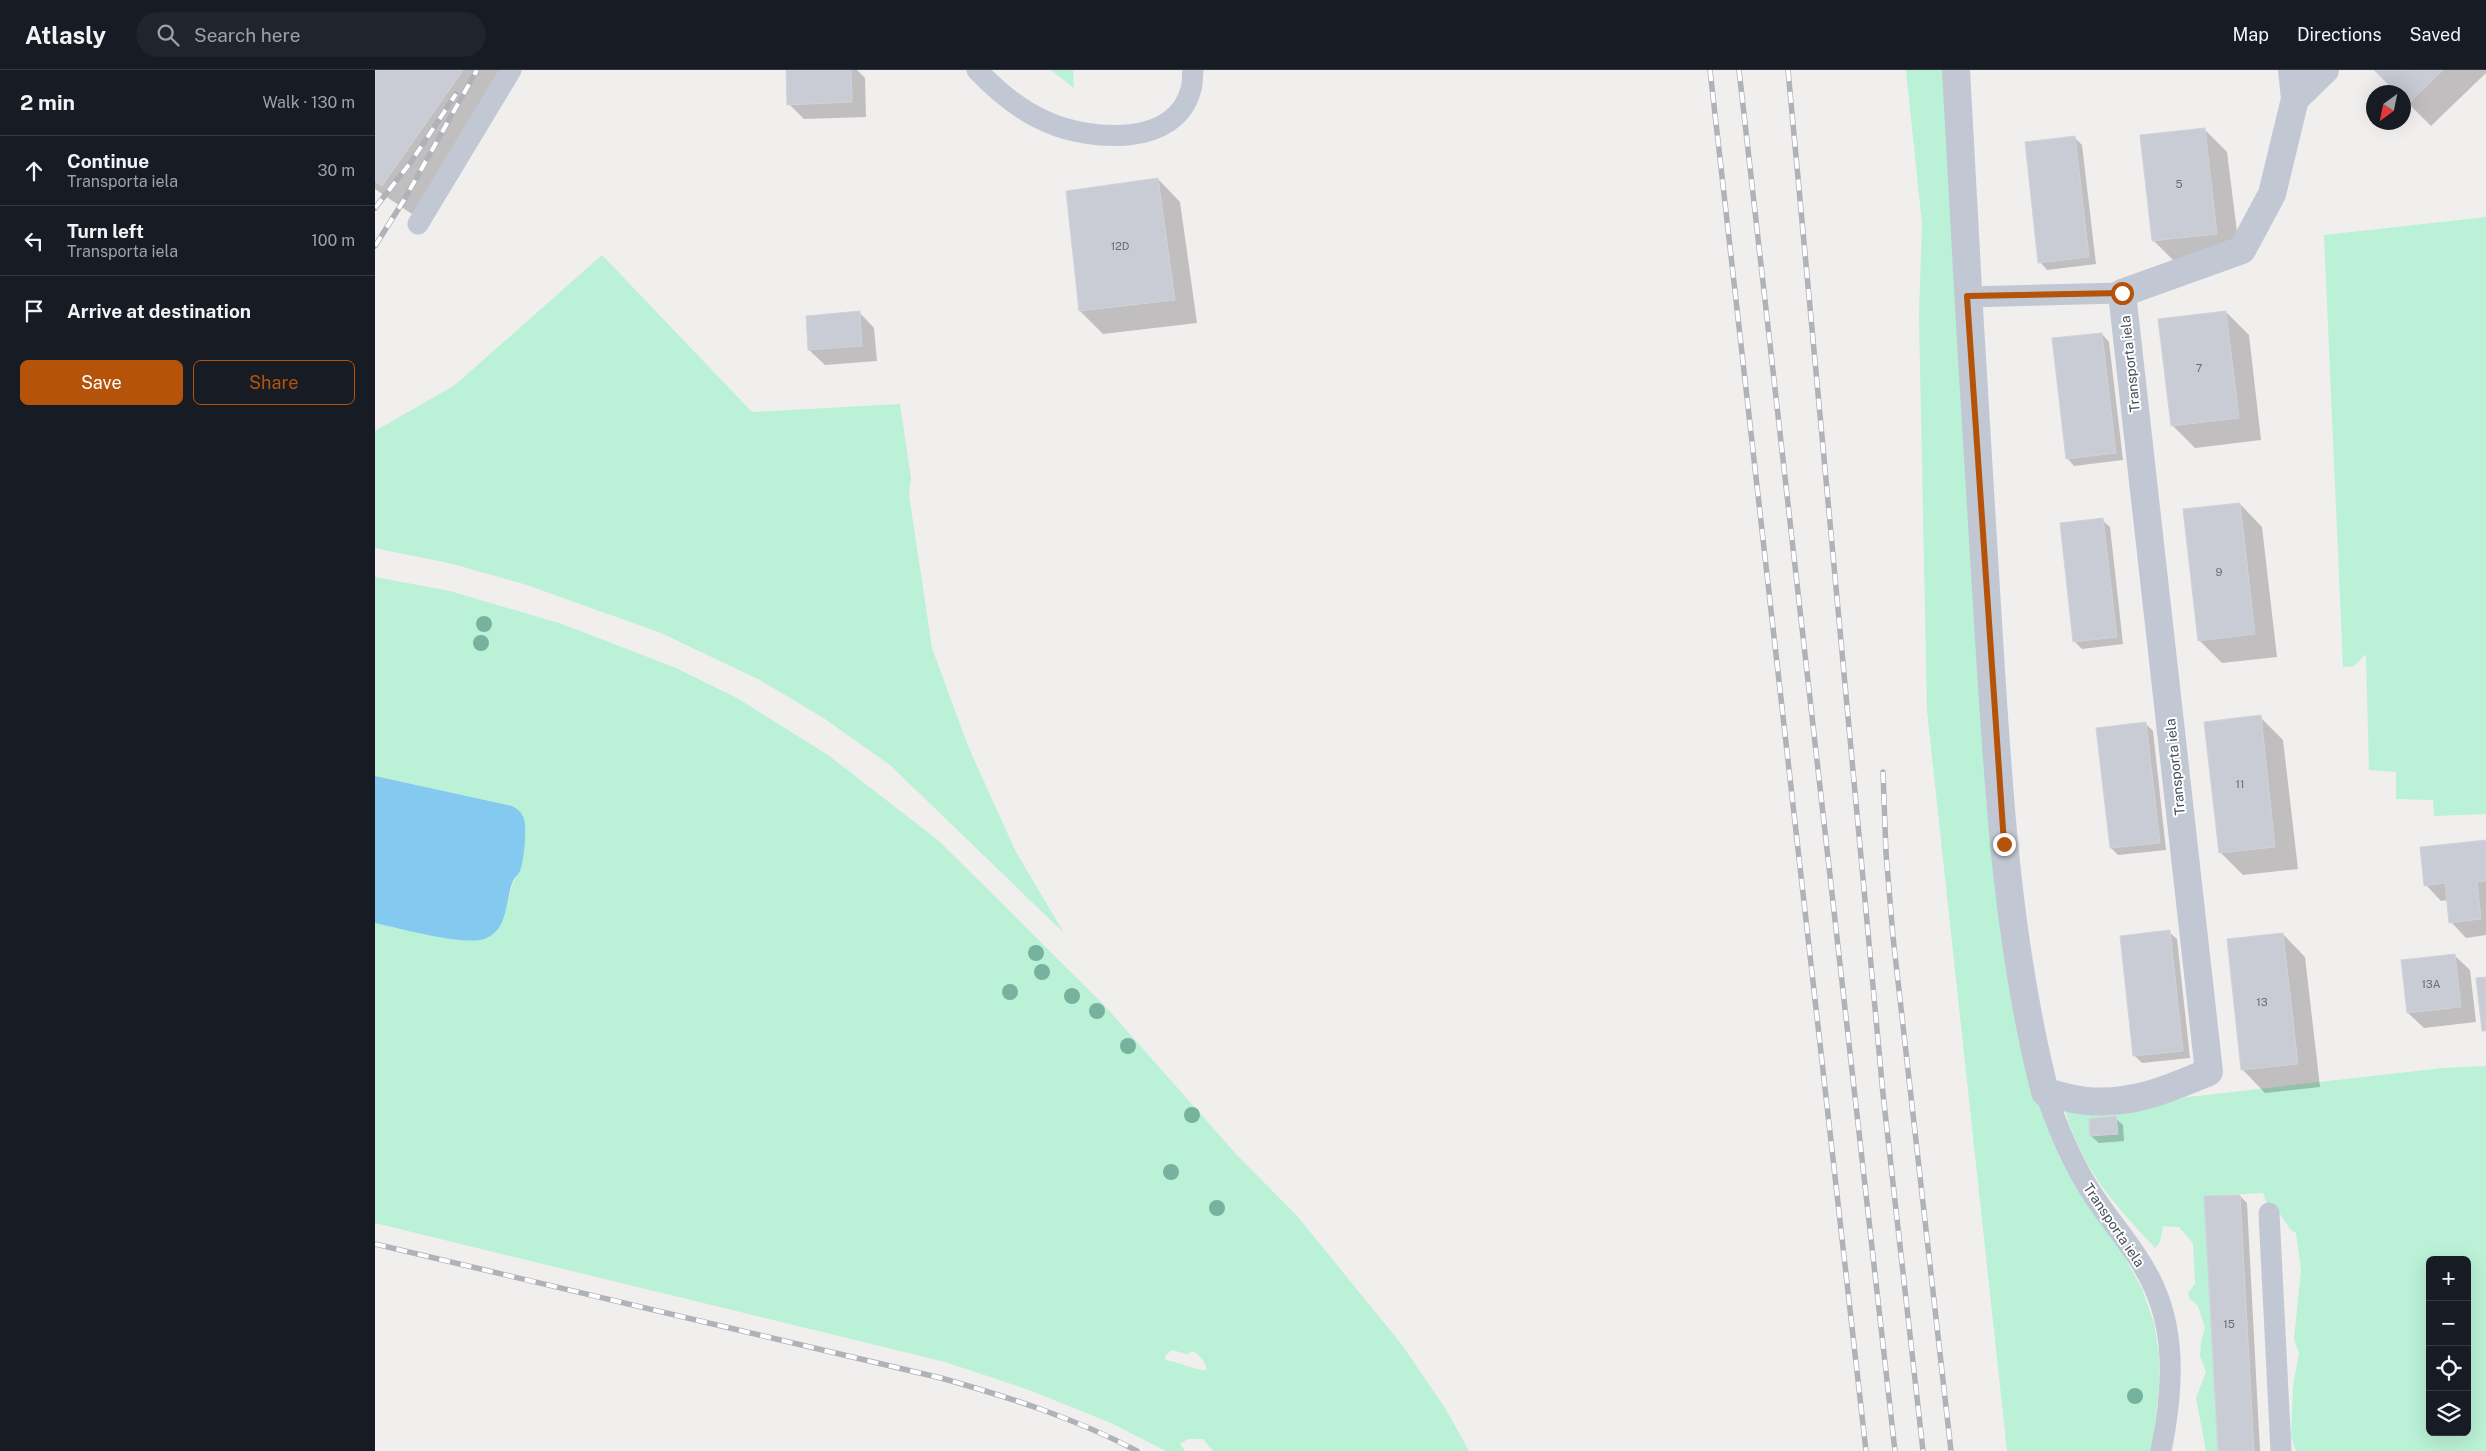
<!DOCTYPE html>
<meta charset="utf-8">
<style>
:root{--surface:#171b24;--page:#20242c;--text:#f1f3f6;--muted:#9ea1a6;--line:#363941;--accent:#b45309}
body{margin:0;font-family:"Public Sans",sans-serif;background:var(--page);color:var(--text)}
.controls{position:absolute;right:15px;bottom:15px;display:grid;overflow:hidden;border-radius:8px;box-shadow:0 5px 20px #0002}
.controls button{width:45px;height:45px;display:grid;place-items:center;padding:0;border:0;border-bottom:1px solid var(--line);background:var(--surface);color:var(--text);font:25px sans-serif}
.compass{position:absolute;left:1991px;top:15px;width:45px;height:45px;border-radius:50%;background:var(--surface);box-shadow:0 5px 20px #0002;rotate:213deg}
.stop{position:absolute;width:15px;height:15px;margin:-11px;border:4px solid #b45309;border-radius:50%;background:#fff}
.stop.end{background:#b45309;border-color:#fff;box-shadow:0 1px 5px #0008}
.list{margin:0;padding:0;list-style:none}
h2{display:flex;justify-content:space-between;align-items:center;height:65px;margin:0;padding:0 20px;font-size:21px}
h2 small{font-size:16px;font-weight:400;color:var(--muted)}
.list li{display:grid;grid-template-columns:32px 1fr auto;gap:15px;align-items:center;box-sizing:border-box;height:70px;padding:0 20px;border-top:1px solid var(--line)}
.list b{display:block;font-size:19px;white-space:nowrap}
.list p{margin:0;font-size:16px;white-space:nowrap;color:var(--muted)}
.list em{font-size:16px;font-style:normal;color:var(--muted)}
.actions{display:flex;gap:10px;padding:15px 20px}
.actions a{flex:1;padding:11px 0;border:1px solid var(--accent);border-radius:8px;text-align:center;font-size:18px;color:var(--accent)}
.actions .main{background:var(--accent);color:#fff}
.icon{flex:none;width:28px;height:28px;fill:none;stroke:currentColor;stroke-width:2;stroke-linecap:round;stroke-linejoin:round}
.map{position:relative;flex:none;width:2111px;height:1381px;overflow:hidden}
header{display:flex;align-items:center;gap:30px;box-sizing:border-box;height:70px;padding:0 25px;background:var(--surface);border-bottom:1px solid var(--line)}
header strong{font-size:24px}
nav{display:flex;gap:28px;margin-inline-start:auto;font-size:18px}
.search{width:350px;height:45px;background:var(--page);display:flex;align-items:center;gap:12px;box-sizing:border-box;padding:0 18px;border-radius:28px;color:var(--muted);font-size:19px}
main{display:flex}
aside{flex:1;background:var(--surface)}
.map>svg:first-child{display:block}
.green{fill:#baf1d7;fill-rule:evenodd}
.water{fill:#84caf0}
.shadow{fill:#0003}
.building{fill:#c9ccd4;stroke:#d1d3da}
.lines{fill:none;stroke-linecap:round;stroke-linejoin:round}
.service{stroke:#c1c8d4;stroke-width:21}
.minor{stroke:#c1c8d4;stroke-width:28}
.rail-casing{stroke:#b0b2b9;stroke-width:5.5}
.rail{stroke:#fff;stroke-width:4;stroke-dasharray:11;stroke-linecap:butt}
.tree{fill:#76b29d}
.route{stroke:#b45309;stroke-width:6}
.labels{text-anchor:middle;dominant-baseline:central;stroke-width:4;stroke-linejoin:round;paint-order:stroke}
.number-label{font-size:11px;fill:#666e7a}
.street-label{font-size:14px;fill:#454e5c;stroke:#fff}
</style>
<header>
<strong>Atlasly</strong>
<div class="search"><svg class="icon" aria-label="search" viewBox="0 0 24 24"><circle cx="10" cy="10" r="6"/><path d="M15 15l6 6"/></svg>Search here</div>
<nav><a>Map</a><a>Directions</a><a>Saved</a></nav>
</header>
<main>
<aside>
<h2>2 min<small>Walk · 130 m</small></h2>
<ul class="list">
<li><svg class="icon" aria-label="ahead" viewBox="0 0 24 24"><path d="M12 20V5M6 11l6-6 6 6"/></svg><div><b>Continue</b><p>Transporta iela</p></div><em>30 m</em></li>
<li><svg class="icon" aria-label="left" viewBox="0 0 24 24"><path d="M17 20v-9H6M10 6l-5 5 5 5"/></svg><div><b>Turn left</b><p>Transporta iela</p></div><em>100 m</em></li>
<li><svg class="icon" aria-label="arrive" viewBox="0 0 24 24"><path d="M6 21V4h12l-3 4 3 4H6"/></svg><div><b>Arrive at destination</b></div></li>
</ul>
<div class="actions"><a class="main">Save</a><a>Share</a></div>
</aside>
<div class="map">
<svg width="2111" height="1381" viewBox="0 0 2111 1381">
<rect width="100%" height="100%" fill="#f1eeee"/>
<path class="green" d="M676,0H698L699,18Z
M1531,0H1569L1650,978L1748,1184L1767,1219L1779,1253L1784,1284V1317L1777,1381H1632L1552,641L1544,245L1547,154Z
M2111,147V744L2059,746L2058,730L2021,729V702L1994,700L1991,584L1979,596L1968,597L1949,165Z
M227,185L377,342L525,334L536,408L534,425L557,578L593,676L625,747L641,782L689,863L515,695L447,647L385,610L286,563L152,515L78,494L0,478V361L80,315Z
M0,507L75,521L187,554L301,598L362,628L453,685L564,771L729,935L861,1084L923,1147L1027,1275L1070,1338L1094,1381H838L828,1369H813L805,1374L810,1381H791L736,1353L654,1320L570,1292L0,1153V853L89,870L125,855C133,837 134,816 145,800L137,736L0,706ZM797,1280L812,1284L817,1281C826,1286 829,1290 832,1300C817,1300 805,1292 790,1290V1286Z
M2111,996V1381H1921L1916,1367L1918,1316L1924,1283L1919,1269L1926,1200L1921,1163L1916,1160L1905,1144L1891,1132L1888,1123L1829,1126L1843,1381H1831L1821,1328L1831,1302L1825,1286L1826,1272L1830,1258L1823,1236L1815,1229L1813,1223L1820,1214L1818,1173L1804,1157L1788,1156L1785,1172L1780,1178C1738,1132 1709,1102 1690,1041L2068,998ZM1714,1049L1742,1064L1715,1066ZM2055,1190H2092V1362H2055Z"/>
<path class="water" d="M0,706L137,736C142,739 147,742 149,749C152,759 149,791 145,801C143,805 140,807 138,811C130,829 134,861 109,869C88,876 24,858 0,853Z"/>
<path class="shadow" d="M0,0H138L37,144L0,119Z
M412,0H482L490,8L491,47L429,49L414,34Z
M2001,0H2111V3L2056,56L2028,28V22H2023Z
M1829,59L1852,82L1865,186L1801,193L1779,171Z
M1699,67L1707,75L1721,194L1672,200L1665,192Z
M783,109L805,132L822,253L728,264L705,241Z
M484,242L499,258L502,291L450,295L434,280Z
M1851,242L1874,265L1886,370L1820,378L1797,355Z
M1727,264L1734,272L1748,390L1699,396L1692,388Z
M1865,434L1887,457L1902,587L1847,593L1824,570Z
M1727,450L1735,457L1748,574L1707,579L1700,572Z
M1885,647L1908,670L1923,799L1868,805L1845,782Z
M1771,654L1778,661L1791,780L1743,785L1736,778Z
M2111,771V865L2091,868L2076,852L2073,830L2066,831L2051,815Z
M1794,862L1802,869L1815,988L1767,993L1760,986Z
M1908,864L1930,887L1945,1017L1890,1023L1868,1000L1853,870Z
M2079,885L2095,900L2101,952L2049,958L2033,943L2027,891Z
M1740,1048L1748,1055L1749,1071L1724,1073L1716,1066Z
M1865,1126L1872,1133L1885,1381H1844Z"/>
<path class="building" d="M0,0H88L7,116L0,111Z
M411,0H476L477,32L412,35Z
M1999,0H2068L2033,34L2028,30V22H2021Z
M1830,58L1842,164L1777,171L1765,65Z
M1700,66L1714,187L1663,193L1650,72Z
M783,108L800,230L704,241L691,121Z
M485,241L487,276L433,280L431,246Z
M1851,241L1864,348L1796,356L1783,249Z
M1727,263L1741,383L1691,389L1677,268Z
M1865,433L1880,564L1823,571L1808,439Z
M1728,448L1742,567L1698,572L1685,453Z
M1886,645L1900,777L1844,783L1829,652Z
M1771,652L1785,773L1735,778L1721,658Z
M2111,770V811L2102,812L2106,849L2074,853L2070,813L2049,816L2045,777Z
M1795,860L1808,981L1758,986L1745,866Z
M1908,863L1923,994L1866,1000L1852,869Z
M2080,884L2086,937L2032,943L2026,890Z
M2111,907V961H2107L2101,908Z
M1741,1046L1743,1064L1715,1066L1714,1049Z
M1865,1125L1879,1381H1843L1829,1126Z"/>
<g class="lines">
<path class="service" d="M602,0C621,20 646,41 672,52C715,71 801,78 816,19C818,13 817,6 818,0
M43,154L136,0
M1593,227L1747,223
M1670,1022C1683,1058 1697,1093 1718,1125C1738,1156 1764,1183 1779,1217C1802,1268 1797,1327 1786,1381
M1894,1143L1906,1381"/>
<path class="minor" d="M1581,0C1590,179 1601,357 1612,536C1622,697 1630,865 1670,1022C1683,1025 1698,1030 1712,1031C1758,1035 1793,1019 1834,1002L1747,223L1867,180L1897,124L1920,29L1917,0
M1920,29L1950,0"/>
<defs>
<path id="rail" d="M1335,0L1491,1381
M1364,0L1520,1381
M1413,0L1508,1024L1548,1381
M0,138L36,92L81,24
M0,176L29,130L102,0
M1508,702L1511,783L1518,867L1576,1381
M0,1174L566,1308C633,1327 700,1348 762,1381"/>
</defs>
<use href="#rail" class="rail-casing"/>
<use href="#rail" class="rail"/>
</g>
<g class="tree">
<circle cx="109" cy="554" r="8"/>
<circle cx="106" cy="573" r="8"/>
<circle cx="661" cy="883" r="8"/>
<circle cx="667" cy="902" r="8"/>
<circle cx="635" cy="922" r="8"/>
<circle cx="697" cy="926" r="8"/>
<circle cx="722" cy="941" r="8"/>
<circle cx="753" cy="976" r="8"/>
<circle cx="817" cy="1045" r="8"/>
<circle cx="796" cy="1102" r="8"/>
<circle cx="842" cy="1138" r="8"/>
<circle cx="1760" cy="1326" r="8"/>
</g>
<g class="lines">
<path class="route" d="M1629,774L1592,226L1747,223"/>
</g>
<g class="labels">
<g class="number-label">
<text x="1804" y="114">5</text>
<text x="745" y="176">12D</text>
<text x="1824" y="298">7</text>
<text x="1844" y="502">9</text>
<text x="1865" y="714">11</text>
<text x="2056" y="914">13A</text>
<text x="1887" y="932">13</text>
<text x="1854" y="1254">15</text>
</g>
<g class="street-label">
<text transform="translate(1755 294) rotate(-96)">Transporta iela</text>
<text transform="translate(1800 697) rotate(-96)">Transporta iela</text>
<text transform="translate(1739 1155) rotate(56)">Transporta iela</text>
</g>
</g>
</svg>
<div class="controls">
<button>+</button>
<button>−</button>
<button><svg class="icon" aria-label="locate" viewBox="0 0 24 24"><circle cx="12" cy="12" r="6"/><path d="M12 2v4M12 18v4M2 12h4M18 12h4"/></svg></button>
<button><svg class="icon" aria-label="layers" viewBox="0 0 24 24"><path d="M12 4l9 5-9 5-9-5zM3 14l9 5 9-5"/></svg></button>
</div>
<svg class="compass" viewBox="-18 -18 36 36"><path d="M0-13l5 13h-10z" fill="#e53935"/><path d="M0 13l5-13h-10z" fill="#9ea1a6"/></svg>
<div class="stop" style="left:1747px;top:223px"></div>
<div class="stop end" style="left:1629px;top:774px"></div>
</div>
</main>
